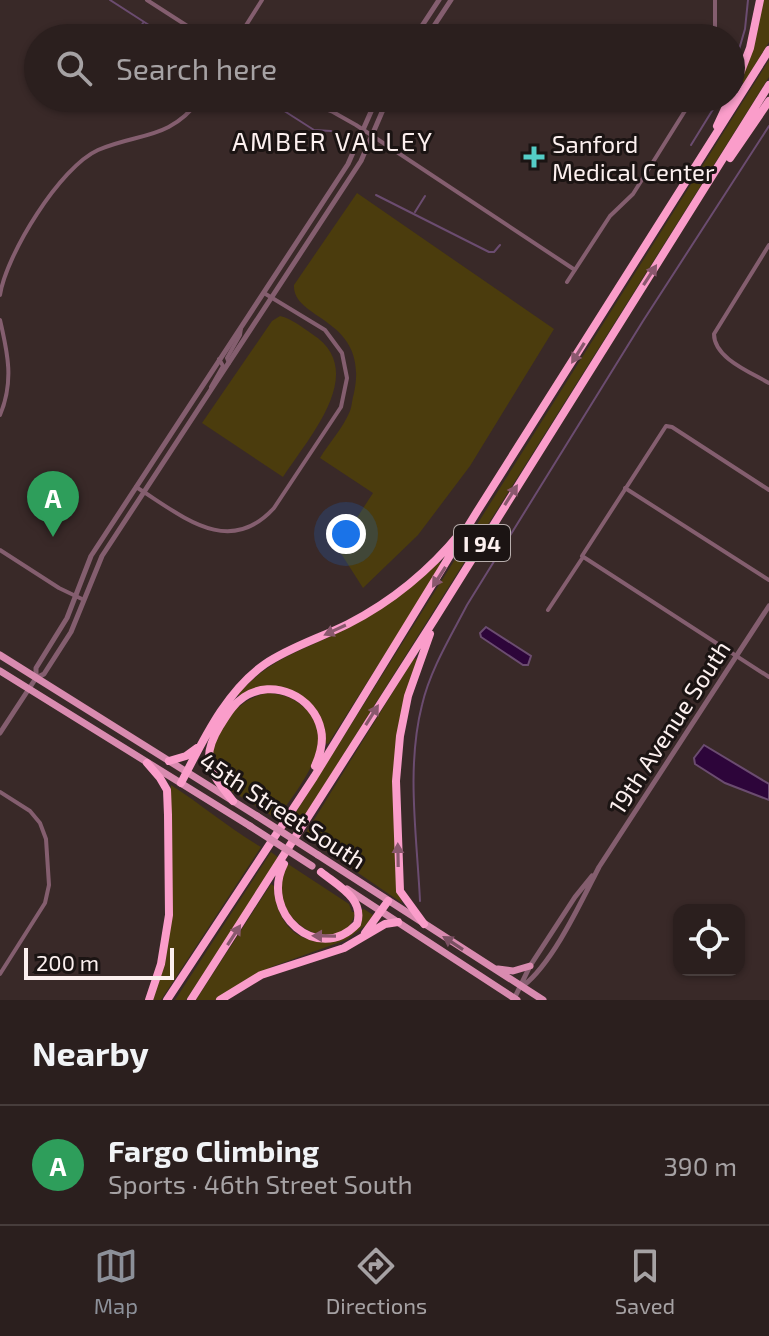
<!DOCTYPE html>
<meta charset="utf-8">
<style>
:root{--surface:#2b1f1e;--page:#332727;--text:#f1f3f6;--muted:#a6a2a4;--line:#473d3c;--accent:#8c9099}
body{margin:0;font-family:"Exo 2",sans-serif;background:var(--page);color:var(--text)}
.controls{position:absolute;right:24px;bottom:24px;display:grid;overflow:hidden;border-radius:16px;box-shadow:0 2px 6px #0004}
.controls button{width:72px;height:72px;display:grid;place-items:center;padding:0;border:0;border-bottom:2px solid var(--line);background:var(--surface);color:var(--text);font:40px sans-serif}
.scale{position:absolute;left:24px;bottom:20px;width:150px;box-sizing:border-box;padding-left:8px;border:4px solid #fcf0ef;border-top:0;font-size:22px;line-height:28px;white-space:nowrap;color:#fcf0ef;-webkit-text-stroke:6px #1b1413;paint-order:stroke}
.you{position:absolute;left:346px;top:534px;width:28px;height:28px;margin:-20px;border:6px solid #fff;border-radius:50%;background:#1a73e8;box-shadow:0 0 0 12px #1a73e833}
.badge{display:grid;place-items:center;width:52px;height:52px;border-radius:50%;background:var(--accent);color:#fff;font-size:26px;font-weight:700}
.pin{position:absolute;translate:-50% -66px;filter:drop-shadow(0 2px 4px #0008)}
.pin::after{content:'';position:absolute;top:42px;width:28px;height:24px;background:inherit;clip-path:polygon(0 0,100% 0,50% 100%)}
.list{margin:0;padding:0;list-style:none}
h2{display:flex;justify-content:space-between;align-items:center;height:104px;margin:0;padding:0 32px;font-size:34px}
h2 small{font-size:26px;font-weight:400;color:var(--muted)}
.list li{display:grid;grid-template-columns:52px 1fr auto;gap:24px;align-items:center;box-sizing:border-box;height:120px;padding:0 32px;border-top:2px solid var(--line)}
.list b{display:block;font-size:30px;white-space:nowrap}
.list p{margin:0;font-size:26px;white-space:nowrap;color:var(--muted)}
.list em{font-size:26px;font-style:normal;color:var(--muted)}
.icon{flex:none;width:44px;height:44px;fill:none;stroke:currentColor;stroke-width:2;stroke-linecap:round;stroke-linejoin:round}
.map{position:relative;flex:none;width:769px;height:1000px;overflow:hidden}
.search{position:absolute;background:var(--surface);box-shadow:0 2px 6px #0004;left:24px;right:24px;top:24px;height:88px;display:flex;align-items:center;gap:20px;box-sizing:border-box;padding:0 28px;border-radius:44px;color:var(--muted);font-size:30px}
.sheet{height:224px;background:var(--surface)}
nav{display:flex;justify-content:space-around;align-items:center;box-sizing:border-box;height:112px;border-top:2px solid var(--line);background:var(--surface);font-size:22px;color:var(--muted)}
nav a{display:grid;justify-items:center;gap:4px}
nav .on{color:var(--accent)}
.map>svg:first-child{display:block}
.green{fill:#4b3c0d}
.water{fill:#2d053a;stroke:#6b4c70;stroke-width:2}
.lines{fill:none;stroke-linecap:round;stroke-linejoin:round}
.stream{stroke:#6b4c70;stroke-width:2}
.minor{stroke:#845e6f;stroke-width:4}
.tertiary{stroke:#845e6f;stroke-width:5}
.primary{stroke:#d98bb0;stroke-width:7}
.motorway{stroke:#fa9dca;stroke-width:8}
.primary-bridge{stroke:#d98bb0;stroke-width:7}
.oneway{fill:#8a586e}
.oneway2{fill:#7a5062}
.poi-dot{fill:#54cdc7;stroke:#1b1413;stroke-width:3}
.labels{text-anchor:middle;dominant-baseline:central;stroke-width:6;stroke-linejoin:round;paint-order:stroke}
.shield{fill:#1b1413;stroke:#b8aead;stroke-width:2}
.shield-label{font-size:22px;font-weight:bold;fill:#fcf0ef}
.poi-label{font-size:24px;fill:#fcf0ef;stroke:#1b1413;text-anchor:start}
.street-label{font-size:24px;fill:#fcf0ef;stroke:#1b1413}
.neighbourhood-label{font-size:26px;letter-spacing:2px;fill:#fcf0ef;stroke:#1b1413}
</style>
<div class="map">
<svg width="769" height="1000" viewBox="0 0 769 1000">
<rect width="100%" height="100%" fill="#392928"/>
<path class="green" d="M762,0H769V42L744,83L741,81Z
M769,60V77L296,830L288,825Z
M357,193L554,329L470,466L418,535L363,588L342,555L336,550L373,493L320,458C329,443 343,428 350,411C352,406 352,399 354,393C370,317 292,321 294,285Z
M280,316C292,319 302,327 312,334C370,371 308,438 283,477L202,423L272,321Z
M438,562L442,564L328,744L325,743C326,712 307,702 284,687L240,697L238,694C273,656 305,650 348,628C377,612 410,582 438,562Z
M414,658L418,659L399,721L396,884L402,903L304,836Z
M267,693C284,694 294,698 306,709C341,741 296,790 277,819L230,790L212,770C212,762 211,751 213,744C221,719 243,698 267,693Z
M171,785C202,805 229,828 261,847L161,1000H153L165,958Z
M271,852L279,858L186,1000H175Z
M288,864L349,904L352,912H355C347,956 282,933 281,888C281,880 285,871 288,864Z
M271,884L274,886C274,907 286,936 310,939C316,940 323,939 329,938C342,938 349,937 358,928L362,910L364,909L373,915L366,925L346,940L271,967L215,1000H196Z"/>
<path class="water" d="M486,627L531,656L528,665H523L481,637L480,633Z
M704,745L769,784V800L725,783L695,764L694,758Z"/>
<g class="lines">
<path class="stream" d="M110,0L169,38
M137,32L143,23
M731,77L745,29L748,0
M264,98L314,130L331,131
M691,145L720,98
M376,195L489,252H494L500,245
M415,212L425,196
M420,901C417,837 406,768 422,705C430,670 451,636 467,605L643,321L769,126"/>
<path class="minor" d="M147,0L206,38
M238,38L262,0
M715,38V0
M296,98L333,112L356,125L575,270
M769,245L714,334C714,358 750,372 769,383
M567,282L610,216L633,194L693,98
M0,295C6,255 60,167 98,150C140,132 169,141 201,98
M0,320C8,354 14,382 0,415
M229,363L227,358L240,335L241,328
M211,387L223,366L219,359
M136,487C180,514 228,559 274,508L341,407L347,378L342,353L325,330L264,293
M625,488L769,580
M769,490L672,427L666,426L582,556L769,677
M0,550L59,588L84,600
M548,610L583,557
M0,792L30,811L40,823L46,839L49,885L45,903L0,974"/>
<path class="tertiary" d="M414,38L439,0
M426,38L451,0
M36,677V668L67,618L91,556L348,164L377,98
M0,733L36,678L44,674L71,632L102,556L361,161L388,98
M523,986C553,963 581,902 599,867L769,606
M514,999L530,966L575,897L592,876"/>
<path class="primary" d="M0,655L257,816
M0,671L250,826
M318,855L543,1000
M347,889L517,1000
M498,969L513,971L530,966"/>
<path class="motorway" d="M731,97L750,48L760,0
M717,126L730,98
M730,158L769,101
M169,761L186,756L197,748
M147,763L160,778L167,790L168,815L169,915L161,964L149,1000
M181,783C203,741 225,692 265,664C290,647 320,638 348,624C391,602 430,570 461,532
M233,801C210,772 199,760 220,726C227,715 233,704 244,697C273,678 314,696 321,730C324,743 320,755 315,766
M284,864C259,913 318,965 357,924C365,899 338,886 321,872
M424,924L400,891L396,781L400,736L408,696L430,634
M365,933L388,901
M167,1000L314,777L478,510L769,50
M191,1000L434,620L769,85
M220,1000L261,975L344,948L385,924L398,922"/>
<path class="primary-bridge" d="M257,816L318,855
M250,826L312,866"/>
</g>
<defs><path id="oneway-solid" d="M-6-.8H1V-3.2L6.5 0L1 3.2V.8H-6Z" transform="scale(2)"/></defs>
<g class="oneway">
<use href="#oneway-solid" transform="translate(650 275) rotate(-57)"/>
<use href="#oneway-solid" transform="translate(578 353) rotate(122)"/>
<use href="#oneway-solid" transform="translate(511 495) rotate(-58)"/>
<use href="#oneway-solid" transform="translate(439 577) rotate(123)"/>
<use href="#oneway-solid" transform="translate(335 630) rotate(155)"/>
<use href="#oneway-solid" transform="translate(372 715) rotate(-58)"/>
<use href="#oneway-solid" transform="translate(398 855) rotate(-91)"/>
<use href="#oneway-solid" transform="translate(234 935) rotate(-57)"/>
<use href="#oneway-solid" transform="translate(324 936) rotate(-179)"/>
</g>
<use class="oneway2" href="#oneway-solid" transform="translate(453 943) rotate(-147)"/>
<path class="poi-dot" d="M530 145h8v8h8v8h-8v8h-8v-8h-8v-8h8z"/>
<g class="labels">
<rect class="shield" x="454" y="525" width="56" height="36" rx="6"/>
<g class="shield-label">
<text x="482" y="543">I 94</text>
</g>
<g class="poi-label">
<text x="552" y="143">Sanford<tspan x="552" dy="28">Medical Center</tspan></text>
</g>
<g class="street-label">
<text transform="translate(669 727) rotate(-57)">19th Avenue South</text>
<text transform="translate(283 810) rotate(33)">45th Street South</text>
</g>
<g class="neighbourhood-label">
<text x="333" y="140">AMBER VALLEY</text>
</g>
</g>
</svg>
<div class="controls">
<button><svg class="icon" aria-label="locate" viewBox="0 0 24 24"><circle cx="12" cy="12" r="6"/><path d="M12 2v4M12 18v4M2 12h4M18 12h4"/></svg></button>
</div>
<div class="scale">200 m</div>
<div class="you"></div>
<div class="pin badge" style="left:53px;top:537px;background:#2e9e5b">A</div>
<div class="search"><svg class="icon" aria-label="search" viewBox="0 0 24 24"><circle cx="10" cy="10" r="6"/><path d="M15 15l6 6"/></svg>Search here</div>
</div>
<section class="sheet">
<h2>Nearby<small></small></h2>
<ul class="list">
<li><span class="badge" style="background:#2e9e5b">A</span><div><b>Fargo Climbing</b><p>Sports · 46th Street South</p></div><em>390 m</em></li>
</ul>
</section>
<nav>
<a class="on"><svg class="icon" aria-label="map" viewBox="0 0 24 24"><path d="M3 6l6-2 6 2 6-2v14l-6 2-6-2-6 2zM9 4v14M15 6v14"/></svg>Map</a>
<a><svg class="icon" aria-label="directions" viewBox="0 0 24 24"><path d="M12 3l9 9-9 9-9-9zM9 14v-3h6M13 9l2 2-2 2"/></svg>Directions</a>
<a><svg class="icon" aria-label="saved" viewBox="0 0 24 24"><path d="M7 4h10v16l-5-4-5 4z"/></svg>Saved</a>
</nav>
